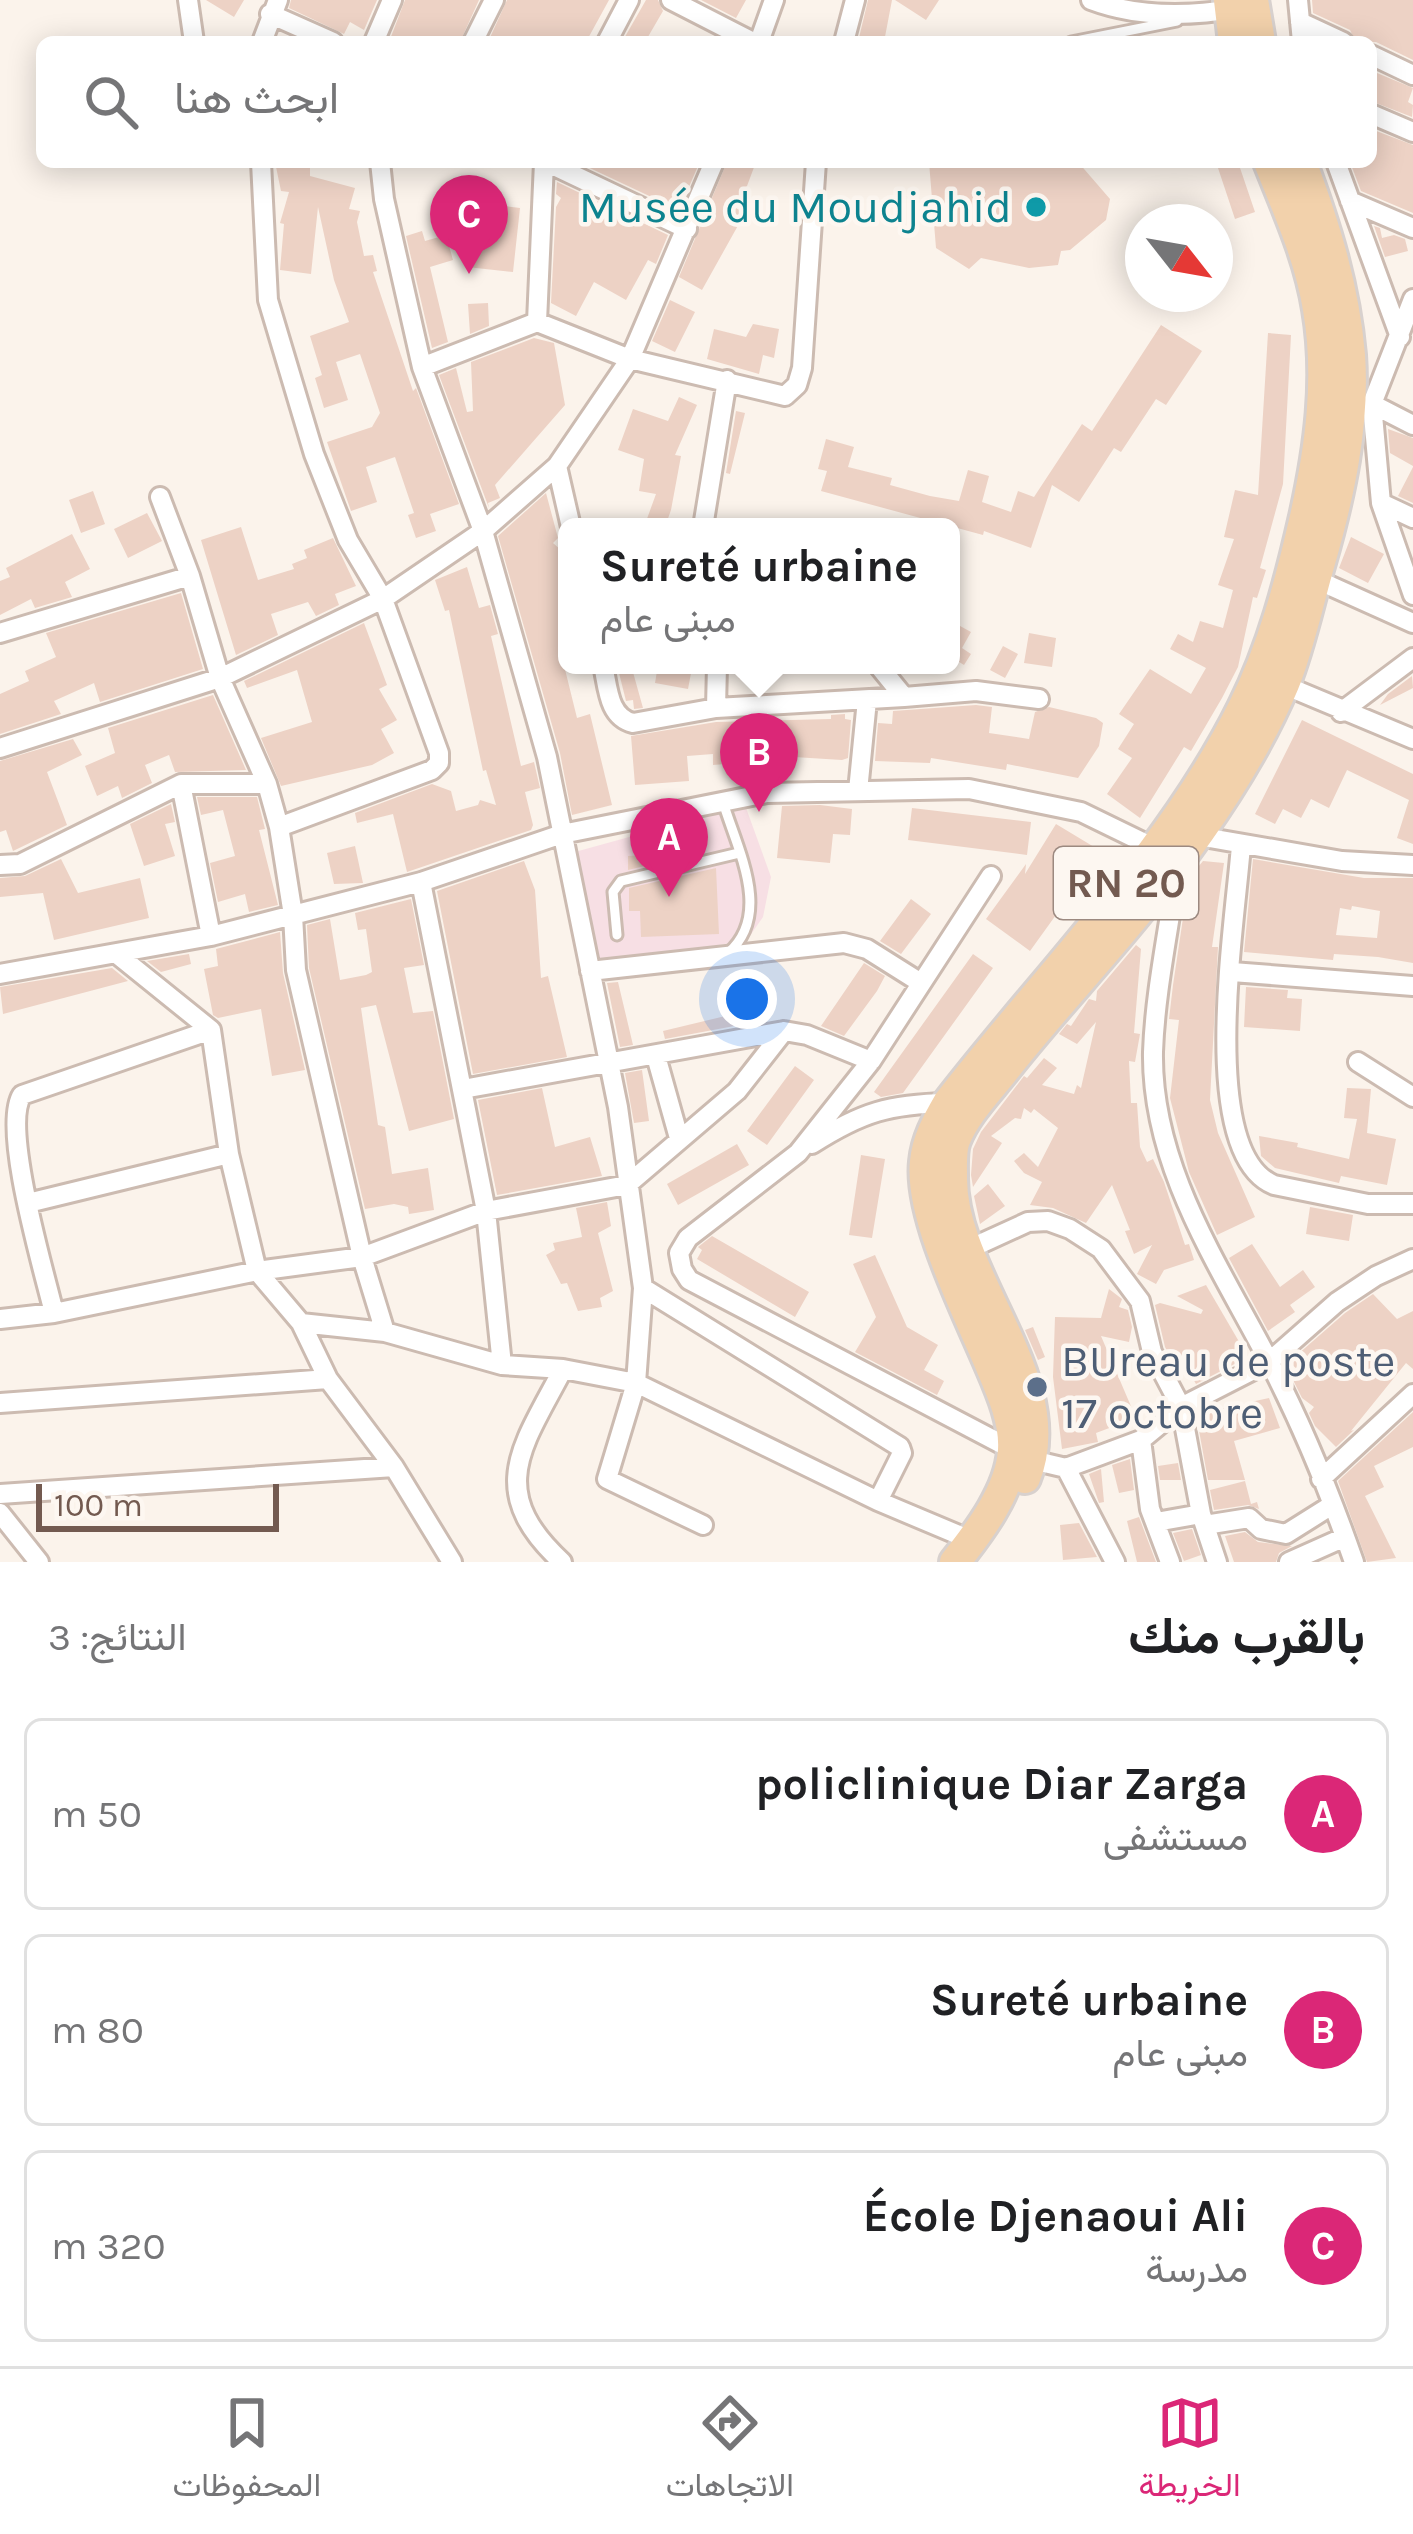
<!DOCTYPE html>
<html lang="ar">
<meta charset="utf-8">
<style>
:root{--surface:#fff;--page:#f6f6f6;--text:#202124;--muted:#757577;--line:#e0e0e0;--accent:#db2777}
body{margin:0;font-family:Karla,Vazirmatn,sans-serif;background:var(--page);color:var(--text);direction:rtl}
.compass{position:absolute;left:1125px;top:204px;width:108px;height:108px;border-radius:50%;background:var(--surface);box-shadow:0 6px 30px #0003;rotate:121deg}
.scale{position:absolute;left:36px;bottom:30px;width:243px;box-sizing:border-box;padding-left:12px;border:6px solid #735a50;border-top:0;font-size:33px;line-height:42px;white-space:nowrap;color:#735a50;-webkit-text-stroke:9px #fdf7f1;paint-order:stroke}
.you{position:absolute;left:747px;top:999px;width:42px;height:42px;margin:-30px;border:9px solid #fff;border-radius:50%;background:#1a73e8;box-shadow:0 0 0 18px #1a73e833}
.badge{display:grid;place-items:center;width:78px;height:78px;border-radius:50%;background:var(--accent);color:#fff;font-size:39px;font-weight:700}
.pin{position:absolute;translate:-50% -99px;filter:drop-shadow(0 3px 6px #0008)}
.pin::after{content:'';position:absolute;top:63px;width:42px;height:36px;background:inherit;clip-path:polygon(0 0,100% 0,50% 100%)}
.popup{position:absolute;left:558px;top:518px;width:402px;height:156px;box-sizing:border-box;display:grid;place-content:center;border-radius:18px;background:var(--surface);filter:drop-shadow(0 3px 9px #0005);font-size:39px;white-space:nowrap;color:var(--muted)}
.popup b{font-size:45px;color:var(--text)}
.popup::after{content:'';position:absolute;left:50%;top:100%;margin-left:-24px;border:24px solid transparent;border-top-color:var(--surface)}
.list{margin:0;padding:0;list-style:none}
h2{display:flex;justify-content:space-between;align-items:center;height:156px;margin:0;padding:0 48px;font-size:51px}
h2 small{font-size:39px;font-weight:400;color:var(--muted)}
.list li{display:grid;grid-template-columns:78px 1fr auto;gap:36px;align-items:center;box-sizing:border-box;height:192px;margin:0 24px 24px;padding:0 24px;border:3px solid var(--line);border-radius:18px}
.list b{display:block;font-size:45px;white-space:nowrap}
.list p{margin:0;font-size:39px;white-space:nowrap;color:var(--muted)}
.list em{font-size:39px;font-style:normal;color:var(--muted)}
.icon{flex:none;width:66px;height:66px;fill:none;stroke:currentColor;stroke-width:2;stroke-linecap:round;stroke-linejoin:round}
.map{position:relative;flex:none;width:1413px;height:1562px;overflow:hidden;direction:ltr}
.search{position:absolute;background:var(--surface);box-shadow:0 6px 30px #0003;left:36px;right:36px;top:36px;height:132px;display:flex;align-items:center;gap:30px;box-sizing:border-box;padding:0 42px;border-radius:18px;color:var(--muted);font-size:45px}
.sheet{height:804px;background:var(--surface)}
nav{display:flex;justify-content:space-around;align-items:center;box-sizing:border-box;height:168px;border-top:3px solid var(--line);background:var(--surface);font-size:33px;color:var(--muted)}
nav a{display:grid;justify-items:center;gap:6px}
nav .on{color:var(--accent)}
.map>svg:first-child{display:block}
.medical{fill:#f7dfe4}
.building{fill:#edd2c5;fill-rule:evenodd}
.lines{fill:none;stroke-linecap:round;stroke-linejoin:round}
.service-casing{stroke:#ccbbb1;stroke-width:15}
.minor-casing{stroke:#ccbbb1;stroke-width:24}
.primary-casing{stroke:#d8d1ce;stroke-width:36}
.service{stroke:#fff;stroke-width:9}
.minor{stroke:#fff;stroke-width:18}
.primary{stroke:#f2d1ab;stroke-width:30}
.culture-dot{fill:#0f9aa8;stroke:#fdf7f1;stroke-width:4.5}
.service-dot{fill:#5c6f8a;stroke:#fdf7f1;stroke-width:4.5}
.labels{text-anchor:middle;dominant-baseline:central;stroke-width:9;stroke-linejoin:round;paint-order:stroke}
.shield{fill:#fdf7f1;stroke:#9c8980;stroke-width:3}
.shield-label{font-size:42px;font-weight:bold;fill:#735a50}
.culture-label{font-size:45px;fill:#0d838f;stroke:#fdf7f1;text-anchor:end}
.service-label{font-size:45px;fill:#4e5e75;stroke:#fdf7f1;text-anchor:start}
</style>
<div class="map">
<svg width="1413" height="1562" viewBox="0 0 1413 1562">
<rect width="100%" height="100%" fill="#fbf3eb"/>
<path class="medical" d="M745,805L771,877L763,917L747,940L585,969L564,855Z"/>
<path class="building" d="M206,0H244L234,17Z
M291,0H377L364,30L350,22L344,34L289,8Z
M405,0H479L460,42H389Z
M507,0H609L586,42H488Z
M646,0H658L663,11L645,42H622Z
M701,0H746L736,18Z
M868,0H892L884,42H858Z
M895,0H939L926,20Z
M1312,0H1413V60L1376,42H1356L1350,30L1313,13Z
M1377,73L1413,88L1408,102L1413,105L1412,117L1371,101V82Z
M1371,129L1413,145V213L1361,191L1350,162H1371Z
M275,162H310V176L355,188L349,209L360,211L357,222L364,256L373,255L377,271L373,272L413,391L416,388L459,504L430,514L436,531L416,538L408,515L414,513L395,457L366,467L377,502L351,511L327,442L372,427L380,413L360,354L336,362L348,400L324,408L315,378L322,375L310,336L349,322L334,280L318,207L311,274L280,270L284,224L280,223L289,192L281,191Z
M577,162H690L698,166L679,210Z
M727,162H756L747,186L732,206L745,213L702,290L679,277Z
M929,162H1078L1110,199L1106,220L1070,250L1061,251L1058,265L1029,268L981,258L969,269L936,248Z
M1216,162H1238L1255,212L1235,219Z
M557,182L668,235L656,264L648,260L626,300L594,282L576,316L551,303L556,207L561,198L556,194Z
M488,204L520,208L513,272L467,267L469,255L463,257L468,218L486,220Z
M1374,226L1380,228L1382,238L1394,235L1405,239L1408,251L1385,257Z
M422,231L425,241L446,235L453,260L430,267L448,342L432,348L406,236Z
M670,300L695,312L675,352L652,341Z
M488,303L489,326L470,334L468,304Z
M753,324L779,329L774,358L763,355L759,374L707,359L714,329L746,337Z
M1161,325L1202,351L1166,405L1156,399L1121,452L1114,448L1079,502L1052,485L1031,548L984,531L983,535L821,491L827,471L818,469L826,439L854,447L848,467L892,478L890,485L930,496L959,501L968,470L989,476L982,502L1011,512L1018,491L1034,497L1082,424L1092,431Z
M1268,333L1291,335L1283,484L1260,568L1266,570L1257,598L1253,597L1238,667L1222,698L1191,751L1184,747L1140,818L1107,794L1132,758L1118,749L1134,724L1119,714L1150,669L1191,694L1206,668L1170,649L1178,634L1193,642L1200,621L1223,628L1233,590L1218,585L1234,539L1224,537L1235,490L1258,495Z
M534,338L554,343L565,405L495,485L500,498L488,503L489,508L439,375L456,368L467,412L473,411L471,362Z
M679,397L697,405L675,455L681,456L671,510L665,527H644L656,494L639,491L644,459L618,450L633,409L668,421Z
M736,411L745,413L730,474L726,473Z
M1388,429L1413,438V466L1390,453Z
M1413,467V503L1398,496Z
M93,491L105,524L81,533L69,500Z
M546,493L558,538L553,543L561,550L567,574V588L560,595L567,639L558,641L577,718L590,714L612,805L572,815L560,753L498,536Z
M147,513L162,541L128,558L114,529Z
M241,527L258,580L294,569L292,564L307,558L304,550L333,538L356,586L335,594L339,605L316,616L308,602L271,614L278,635L236,655L201,540Z
M72,534L90,569L65,582L72,597L35,608L31,599L0,615V581L10,577L6,568Z
M1351,537L1384,554L1368,583L1339,568Z
M467,567L479,608L490,605L498,634L491,636L521,766L534,762L540,788L525,792L533,825L531,830L407,872L393,814L357,823L355,813L432,784L451,791L456,811L478,805L480,800L496,805L486,770L483,771L449,610L445,611L435,580Z
M181,593L203,669L100,702L94,683L54,701L61,714L0,734V694L29,681L25,671L56,657L46,633Z
M951,621L971,632L962,648L971,654L964,665L956,660L951,669Z
M364,623L387,685L379,689L397,720L381,729L394,753L372,765L281,786L261,738L312,722L297,670L247,688L244,681Z
M1029,633L1056,638L1052,667L1024,663Z
M1003,646L1018,654L1005,678L990,670Z
M617,665H631L643,708L634,709L633,700L626,701Z
M658,665L692,668L688,689L655,683Z
M736,665H777L778,670L739,679Z
M1412,676L1413,688L1380,705L1388,694Z
M213,695L246,770L175,772L169,755L145,765L152,783L122,798L118,786L97,796L85,766L115,753L108,728Z
M976,705L992,707L989,733L1029,739L1035,712L1049,707L1096,718L1103,723L1099,746L1078,778L1007,764L1006,770L931,758L930,763L875,761L878,723L892,724L893,711Z
M845,714V719L851,720L848,758L842,760L761,755V761L713,765V754L687,756L689,781L635,785L631,736L716,722L831,719V715Z
M1302,720L1413,774V844L1397,838L1409,800L1347,770L1329,808L1311,799L1301,818L1283,809L1275,824L1255,814Z
M73,739L82,755L47,772L67,825L13,851L6,830L0,832V761Z
M197,797H257L265,829L259,830L278,905L249,912L245,894L218,902L210,863L235,856L223,810L201,815Z
M171,804L175,822L165,824L175,856L144,866L130,824Z
M820,805L852,809L850,835L833,834L830,863L777,858L782,806Z
M912,808L1031,822L1027,855L908,840Z
M1056,824L1114,859L1093,892L1079,883L1030,951L986,919L1026,864L1025,874Z
M355,846L363,883L334,884L327,853Z
M699,853L628,870V856Z
M61,859L78,893L140,878L149,918L54,940L43,893L0,897V878L25,876Z
M1253,859L1364,878H1413V963L1378,957L1334,954L1333,960L1244,952ZM1352,906L1380,911L1377,938L1336,935L1340,908L1351,910Z
M524,861L535,890L541,978L548,976L567,1057L473,1074L437,891Z
M1203,861L1224,863L1212,947H1218L1210,1100L1218,1133L1255,1217L1217,1235L1189,1172L1170,1098L1179,1020L1169,1019L1173,985L1189,878Z
M716,868L719,934L641,937L640,911H629V888Z
M411,899L424,965L404,968L413,1013L433,1011L454,1119L409,1131L376,1005L361,1008L378,1125L385,1127L392,1174L428,1168L434,1210L409,1214L408,1207L394,1204L365,1209L309,968L307,925L330,919L340,980L366,975L372,972L366,929L358,930L355,913Z
M911,899L931,914L901,954L880,941Z
M280,932L283,973L305,1070L272,1076L261,1009L218,1018L213,1015L204,969L218,966L216,949Z
M1136,945L1141,949L1134,1033L1140,1034L1135,1062L1129,1061L1131,1103H1137L1140,1147L1147,1162L1153,1159L1164,1182L1185,1245L1189,1244L1194,1260L1164,1270L1156,1284L1137,1274L1152,1245L1134,1254L1125,1231L1130,1230L1112,1185L1086,1223L1053,1208L1030,1205L1042,1182L1024,1173L1014,1161L1024,1153L1038,1167L1058,1128L1034,1109L1031,1113L1024,1108L1021,1119L1015,1118L991,1136L1002,1143L973,1187L971,1175L973,1149L981,1132L1024,1076L1027,1078L1044,1058L1057,1068L1042,1085L1074,1094L1077,1085L1081,1088L1096,1022L1077,1044L1059,1034L1067,1024L1071,1026L1089,999L1096,1001L1097,991Z
M189,954L191,964L161,972L147,961Z
M973,954L993,968L903,1093L881,1097L874,1092Z
M864,963L885,976L877,991L844,1036L821,1026Z
M112,968L128,981L3,1014L0,987Z
M618,982L633,1045L620,1047L607,983Z
M1246,987L1288,990L1287,998L1302,999L1300,1031L1244,1027Z
M742,1012L745,1024L665,1039L663,1031Z
M795,1066L814,1080L767,1145L747,1131Z
M642,1070L649,1121L634,1123L625,1073Z
M542,1088L555,1147L590,1137L602,1176L497,1195L478,1100Z
M1347,1088L1371,1089L1367,1133L1396,1139L1387,1185L1341,1176L1339,1183L1275,1168L1261,1156L1259,1136L1298,1143L1297,1147L1349,1159L1357,1119L1344,1118Z
M737,1144L749,1165L678,1205L667,1184Z
M861,1155L885,1159L872,1238L849,1235Z
M988,1184L1005,1206L980,1224L974,1196Z
M607,1202L611,1226L598,1233L613,1291L600,1298L602,1307L578,1311L567,1283L561,1284L546,1255L555,1250L553,1243L582,1237L576,1208Z
M1310,1207L1353,1215L1349,1241L1306,1234Z
M712,1236L809,1292L795,1317L697,1259L702,1250L698,1247Z
M1252,1244L1280,1287L1303,1270L1315,1287L1290,1305L1295,1312L1268,1331L1229,1258Z
M875,1255L907,1327L938,1345L924,1370L944,1381L937,1395L855,1352L876,1317L853,1264Z
M1206,1285L1248,1357L1196,1384L1188,1370L1179,1373L1165,1347L1155,1305L1160,1303L1201,1314L1203,1310L1177,1296Z
M1109,1289L1122,1299L1119,1307L1128,1310L1132,1327L1129,1342L1101,1336L1136,1418L1096,1433L1098,1442L1062,1449L1053,1377L1055,1317L1101,1318Z
M1373,1294L1397,1319L1413,1311V1369L1406,1363L1351,1431L1354,1430L1336,1447L1315,1426L1309,1413L1314,1407L1302,1398L1291,1376L1297,1369L1289,1362L1345,1313Z
M1033,1327L1045,1357L1038,1360L1025,1330Z
M1269,1398L1280,1428L1234,1441L1245,1480H1208L1196,1414Z
M1413,1412V1447L1374,1466L1384,1487L1365,1496L1396,1558L1367,1562L1338,1481Z
M1130,1459L1134,1490L1119,1493L1112,1465Z
M1178,1463L1181,1480H1160L1158,1466Z
M1101,1469L1104,1502L1099,1503L1089,1474Z
M1245,1481L1251,1504L1257,1502L1259,1509L1248,1505L1214,1510L1210,1490Z
M1139,1517L1156,1562H1137L1127,1521Z
M1079,1523L1097,1557L1063,1560L1060,1525Z
M1192,1529L1201,1555L1184,1561L1173,1533Z
M1245,1532L1258,1542L1292,1546L1279,1553L1276,1562H1234L1225,1536Z"/>
<g class="lines">
<defs>
<path id="service" d="M1071,42L1177,21
M723,802C737,849 773,914 728,953
M617,935L613,892L621,881L739,853"/>
<path id="minor" d="M188,0L194,42
M671,0L753,42
M1091,0C1139,18 1189,17 1239,8
M1298,0L1302,42
M270,14L333,42
M1300,22L1343,42
M262,42L278,0
M374,42L392,0
M473,42L494,0
M607,42L629,0
M759,42L774,0
M844,42L855,0
M1371,55L1413,75
M1371,114L1413,132
M261,162L268,300L314,454L348,540L383,599L439,753V763L432,770L279,827
M380,162L384,199L422,367L483,531L547,757L618,1107L643,1288L636,1383L607,1479L703,1525
M544,162L537,322L630,359L785,396L797,385L802,368L816,162
M546,162L687,229
M1336,162L1400,337
M1350,201L1413,228
M1413,299L1372,404L1381,503L1413,595
M422,367L537,322
M1372,404L1413,425
M557,466L571,527
M160,497L190,576L220,678L267,784L279,827L293,915L296,970L362,1257L385,1332L502,1365L563,1369L636,1383L878,1501L973,1541
M1381,503L1413,518
M703,527L727,380
M1315,579L1413,623
M0,633L190,576
M603,665C608,687 608,717 633,723L716,708L904,697L878,665
M1279,683L1413,739
M904,697L976,691L1039,699
M716,708L717,665
M1341,712L1413,658
M0,748L220,678L383,599L483,531L557,466L630,359L714,162
M181,784L211,936
M858,791L867,700
M1198,836L1342,861L1413,865
M1241,845C1236,918 1196,1153 1274,1185L1368,1204H1413
M0,865L20,864L181,784H267
M1177,869C1169,929 1155,992 1153,1052C1151,1168 1221,1268 1272,1367C1304,1429 1331,1496 1354,1562
M421,882L486,1211L502,1365
M118,955L211,1030
M590,971L844,943L867,949L921,983
M1232,972L1413,986
M0,974L211,936L421,882L562,834L767,793L969,789L1081,812L1161,851
M656,1056L679,1138
M1358,1062L1413,1097
M463,1089L784,1031L807,1035L871,1061
M812,1144C862,1112 890,1104 948,1103
M28,1203L229,1154
M969,1249L1028,1222L1048,1221L1070,1229L1101,1249L1140,1301L1152,1352L1181,1407L1141,1440L1066,1468L1032,1460L689,1280L682,1269L679,1253L688,1238L798,1153L871,1061L991,876
M643,1288L900,1447L902,1453L878,1501
M0,1319L54,1313
M301,1323L385,1332
M0,1403L328,1379
M1141,1440L1150,1509L1170,1562
M1066,1468L1115,1562
M1321,1479L1413,1394
M0,1494L394,1467
M0,1513L39,1562
M1156,1522L1201,1514
M1205,1525L1249,1518L1261,1529L1286,1534L1332,1505
M452,1562L394,1467L328,1379L301,1323L257,1271L229,1154L211,1030L22,1095C1,1127 44,1271 54,1313L257,1271L362,1257L486,1211L627,1185L737,1091L784,1031
M562,1562C484,1490 523,1446 563,1369
M1217,1562L1201,1514L1181,1407L1269,1362L1337,1302L1376,1276L1413,1259
M1289,1562L1345,1537"/>
<path id="primary" d="M1229,0L1234,42
M1253,0L1260,42
M1025,1478C1065,1380 950,1276 952,1176C952,1165 951,1150 955,1140C965,1115 985,1094 1002,1073C1045,1018 1093,967 1137,913C1194,844 1249,767 1284,684C1300,644 1308,603 1320,562C1339,496 1355,424 1350,355C1344,287 1325,226 1301,162
M955,1562C979,1532 1011,1490 1013,1450C1015,1420 1000,1388 989,1362C968,1312 919,1215 925,1162C927,1140 937,1122 948,1103C1046,976 1171,853 1243,708C1273,648 1290,583 1305,517C1320,449 1330,379 1318,309C1310,258 1288,210 1269,162"/>
</defs>
<use href="#service" class="service-casing"/>
<use href="#minor" class="minor-casing"/>
<use href="#primary" class="primary-casing"/>
<use href="#service" class="service"/>
<use href="#minor" class="minor"/>
<use href="#primary" class="primary"/>
</g>
<circle class="culture-dot" cx="1036" cy="207" r="12"/>
<circle class="service-dot" cx="1037" cy="1387" r="12"/>
<g class="labels">
<rect class="shield" x="1054" y="847" width="144" height="72" rx="9"/>
<g class="shield-label">
<text x="1126" y="883">RN 20</text>
</g>
<g class="culture-label">
<text x="1012" y="207">Musée du Moudjahid</text>
</g>
<g class="service-label">
<text x="1061" y="1361">BUreau de poste<tspan x="1061" dy="52">17 octobre</tspan></text>
</g>
</g>
</svg>
<svg class="compass" viewBox="-18 -18 36 36"><path d="M0-13l5 13h-10z" fill="#e53935"/><path d="M0 13l5-13h-10z" fill="#757577"/></svg>
<div class="scale">100 m</div>
<div class="you"></div>
<div class="pin badge" style="left:669px;top:897px">A</div>
<div class="pin badge" style="left:759px;top:812px">B</div>
<div class="popup"><b>Sureté urbaine</b>مبنى عام</div>
<div class="pin badge" style="left:469px;top:274px">C</div>
<div class="search"><svg class="icon" aria-label="search" viewBox="0 0 24 24"><circle cx="10" cy="10" r="6"/><path d="M15 15l6 6"/></svg>ابحث هنا</div>
</div>
<section class="sheet">
<h2>بالقرب منك<small>النتائج: 3</small></h2>
<ul class="list">
<li><span class="badge">A</span><div><b>policlinique Diar Zarga</b><p>مستشفى</p></div><em>50 m</em></li>
<li><span class="badge">B</span><div><b>Sureté urbaine</b><p>مبنى عام</p></div><em>80 m</em></li>
<li><span class="badge">C</span><div><b>École Djenaoui Ali</b><p>مدرسة</p></div><em>320 m</em></li>
</ul>
</section>
<nav>
<a class="on"><svg class="icon" aria-label="map" viewBox="0 0 24 24"><path d="M3 6l6-2 6 2 6-2v14l-6 2-6-2-6 2zM9 4v14M15 6v14"/></svg>الخريطة</a>
<a><svg class="icon" aria-label="directions" viewBox="0 0 24 24"><path d="M12 3l9 9-9 9-9-9zM9 14v-3h6M13 9l2 2-2 2"/></svg>الاتجاهات</a>
<a><svg class="icon" aria-label="saved" viewBox="0 0 24 24"><path d="M7 4h10v16l-5-4-5 4z"/></svg>المحفوظات</a>
</nav>
